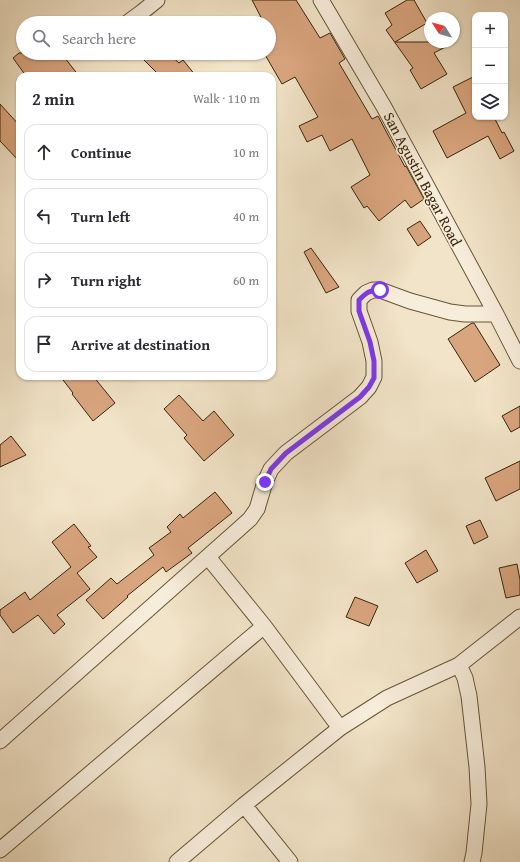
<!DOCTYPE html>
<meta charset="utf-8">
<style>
:root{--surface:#fff;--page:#f7f7f7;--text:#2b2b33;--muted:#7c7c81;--line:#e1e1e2}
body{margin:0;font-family:"Gentium Book Plus",serif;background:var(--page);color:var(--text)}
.controls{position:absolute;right:12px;top:12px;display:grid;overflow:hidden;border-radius:8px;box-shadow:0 1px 3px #0004}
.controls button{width:36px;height:36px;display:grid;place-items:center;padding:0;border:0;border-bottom:1px solid var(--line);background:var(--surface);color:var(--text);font:20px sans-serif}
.compass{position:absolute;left:424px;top:12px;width:36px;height:36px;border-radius:50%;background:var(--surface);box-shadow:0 1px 3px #0004;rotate:307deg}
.stop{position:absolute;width:12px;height:12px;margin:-9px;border:3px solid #7c3aed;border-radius:50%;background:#fff}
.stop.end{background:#7c3aed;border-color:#fff;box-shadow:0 1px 4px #0008}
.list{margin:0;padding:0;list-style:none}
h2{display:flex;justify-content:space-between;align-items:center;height:52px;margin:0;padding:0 16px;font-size:17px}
h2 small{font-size:13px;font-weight:400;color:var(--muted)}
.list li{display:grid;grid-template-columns:26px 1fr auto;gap:12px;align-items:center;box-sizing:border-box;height:56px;margin:0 8px 8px;padding:0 8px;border:1px solid var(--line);border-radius:12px}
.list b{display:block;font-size:15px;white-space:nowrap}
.list em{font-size:13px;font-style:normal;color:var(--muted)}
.icon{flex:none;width:22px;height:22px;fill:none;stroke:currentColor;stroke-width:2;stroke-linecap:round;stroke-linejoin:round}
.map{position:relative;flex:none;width:520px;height:862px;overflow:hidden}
.search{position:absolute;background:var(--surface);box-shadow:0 1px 3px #0004;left:16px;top:16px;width:260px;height:44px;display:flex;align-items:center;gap:10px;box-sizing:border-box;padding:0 14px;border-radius:22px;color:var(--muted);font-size:15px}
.panel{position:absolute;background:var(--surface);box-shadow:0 1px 3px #0004;left:16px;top:72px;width:260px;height:308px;border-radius:12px}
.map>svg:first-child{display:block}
.building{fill:#d9a57f;stroke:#382507}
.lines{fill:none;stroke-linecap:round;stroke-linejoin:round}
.street-casing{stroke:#665537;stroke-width:17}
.street{stroke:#f7eddb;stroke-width:15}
.route{stroke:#7c3aed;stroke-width:5}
.labels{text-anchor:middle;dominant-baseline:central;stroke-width:3.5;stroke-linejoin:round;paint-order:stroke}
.street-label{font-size:15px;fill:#382507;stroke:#f7eddb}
</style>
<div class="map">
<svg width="520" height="862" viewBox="0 0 520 862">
<rect width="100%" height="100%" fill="#f2e4c8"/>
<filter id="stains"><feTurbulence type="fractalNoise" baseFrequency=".005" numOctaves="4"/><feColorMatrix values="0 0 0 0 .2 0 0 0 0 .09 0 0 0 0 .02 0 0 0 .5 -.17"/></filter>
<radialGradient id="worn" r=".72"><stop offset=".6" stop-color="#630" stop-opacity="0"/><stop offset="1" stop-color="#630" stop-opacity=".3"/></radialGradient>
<path class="building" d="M252,0H296L320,38L330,33L345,59L339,63L372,119L378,116L405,167L406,166L424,199L411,208L405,200L379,221L367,206L364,208L351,187L370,175L352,139L330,151L322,135L307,142L299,126L318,117L295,77L282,84L264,53H269V23H264Z
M407,0H414L427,23L395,42H455L434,53L447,74L421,89L410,70L413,68L386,30L392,25L385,13Z
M19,53H61L79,76H26L13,58Z
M137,53H168L179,63L183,60L196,76H160Z
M475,76V117H494L502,133L504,132L514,151L500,159L488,136L447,158L433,131L466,113L453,87Z
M0,104L20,126V162L0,141Z
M420,221L431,237L418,246L407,229Z
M311,248L339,287L326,293L304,252Z
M472,323H474L500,365L475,382L448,339Z
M60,376H93L115,403L93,421L72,394L73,393Z
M179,395L203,421L214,411L234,435L204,461L184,438L187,435L164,409Z
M520,406V427L511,432L502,416Z
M11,436L26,455L0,467V445Z
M520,461V489L496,501L485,478Z
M215,492L232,513L188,548L192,553L166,572L163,567L127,596L128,597L103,619L86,600L111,578L117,584L154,555L149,548L171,532L167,527L180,514L183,518Z
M480,520L488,537L474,544L466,526Z
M74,524L91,546L88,547L97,557L77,573L90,589L57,615L65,624L54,634L38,615L13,633L0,615V610L25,592L30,600L71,567L52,542Z
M426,550L438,571L417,583L405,563Z
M517,564L520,580V595L506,598L499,568Z
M355,597L378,606L369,626L346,617Z"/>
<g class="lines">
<defs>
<path id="street" d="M321,0L384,107L496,314L520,361
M127,23L142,12L157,0
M208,557L264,626L340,728
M459,665L465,678L469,696L477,767L479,804L474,853L472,862
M0,741L240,528L250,519L257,509L265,482L271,469L286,453L360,397L369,387L374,377V361L370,342L359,311V300L366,293L373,290H380L410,301L450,312L465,314H496
M244,805L290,862
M0,850L264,626
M177,862L244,805L340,728L387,698L459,665L520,617"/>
</defs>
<use href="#street" class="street-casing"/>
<use href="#street" class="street"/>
</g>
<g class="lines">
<path class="route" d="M265,482L271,469L286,453L360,397L369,387L374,378V361L370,342L359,311V300C366,293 369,290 380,290"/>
</g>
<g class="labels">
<g class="street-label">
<text transform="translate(423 179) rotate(62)">San Agustin Bagar Road</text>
</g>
</g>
<rect width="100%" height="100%" filter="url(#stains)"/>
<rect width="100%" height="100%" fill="url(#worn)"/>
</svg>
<div class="controls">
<button>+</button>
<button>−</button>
<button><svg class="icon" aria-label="layers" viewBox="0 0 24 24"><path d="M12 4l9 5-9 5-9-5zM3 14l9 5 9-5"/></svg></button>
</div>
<svg class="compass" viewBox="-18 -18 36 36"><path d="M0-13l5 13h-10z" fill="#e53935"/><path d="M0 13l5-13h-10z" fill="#7c7c81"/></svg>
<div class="stop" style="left:380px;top:290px"></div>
<div class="stop end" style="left:265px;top:482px"></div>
<div class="search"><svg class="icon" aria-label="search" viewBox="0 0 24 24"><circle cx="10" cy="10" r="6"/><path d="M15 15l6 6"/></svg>Search here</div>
<section class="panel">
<h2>2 min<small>Walk · 110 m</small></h2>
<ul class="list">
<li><svg class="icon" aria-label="ahead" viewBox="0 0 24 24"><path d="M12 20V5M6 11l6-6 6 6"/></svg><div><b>Continue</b></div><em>10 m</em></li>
<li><svg class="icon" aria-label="left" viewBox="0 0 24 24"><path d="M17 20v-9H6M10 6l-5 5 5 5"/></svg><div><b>Turn left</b></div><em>40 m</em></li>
<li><svg class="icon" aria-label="right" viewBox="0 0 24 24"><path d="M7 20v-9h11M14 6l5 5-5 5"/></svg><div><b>Turn right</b></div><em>60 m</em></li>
<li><svg class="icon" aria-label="arrive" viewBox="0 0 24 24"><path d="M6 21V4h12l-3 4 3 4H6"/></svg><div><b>Arrive at destination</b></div></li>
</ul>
</section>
</div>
